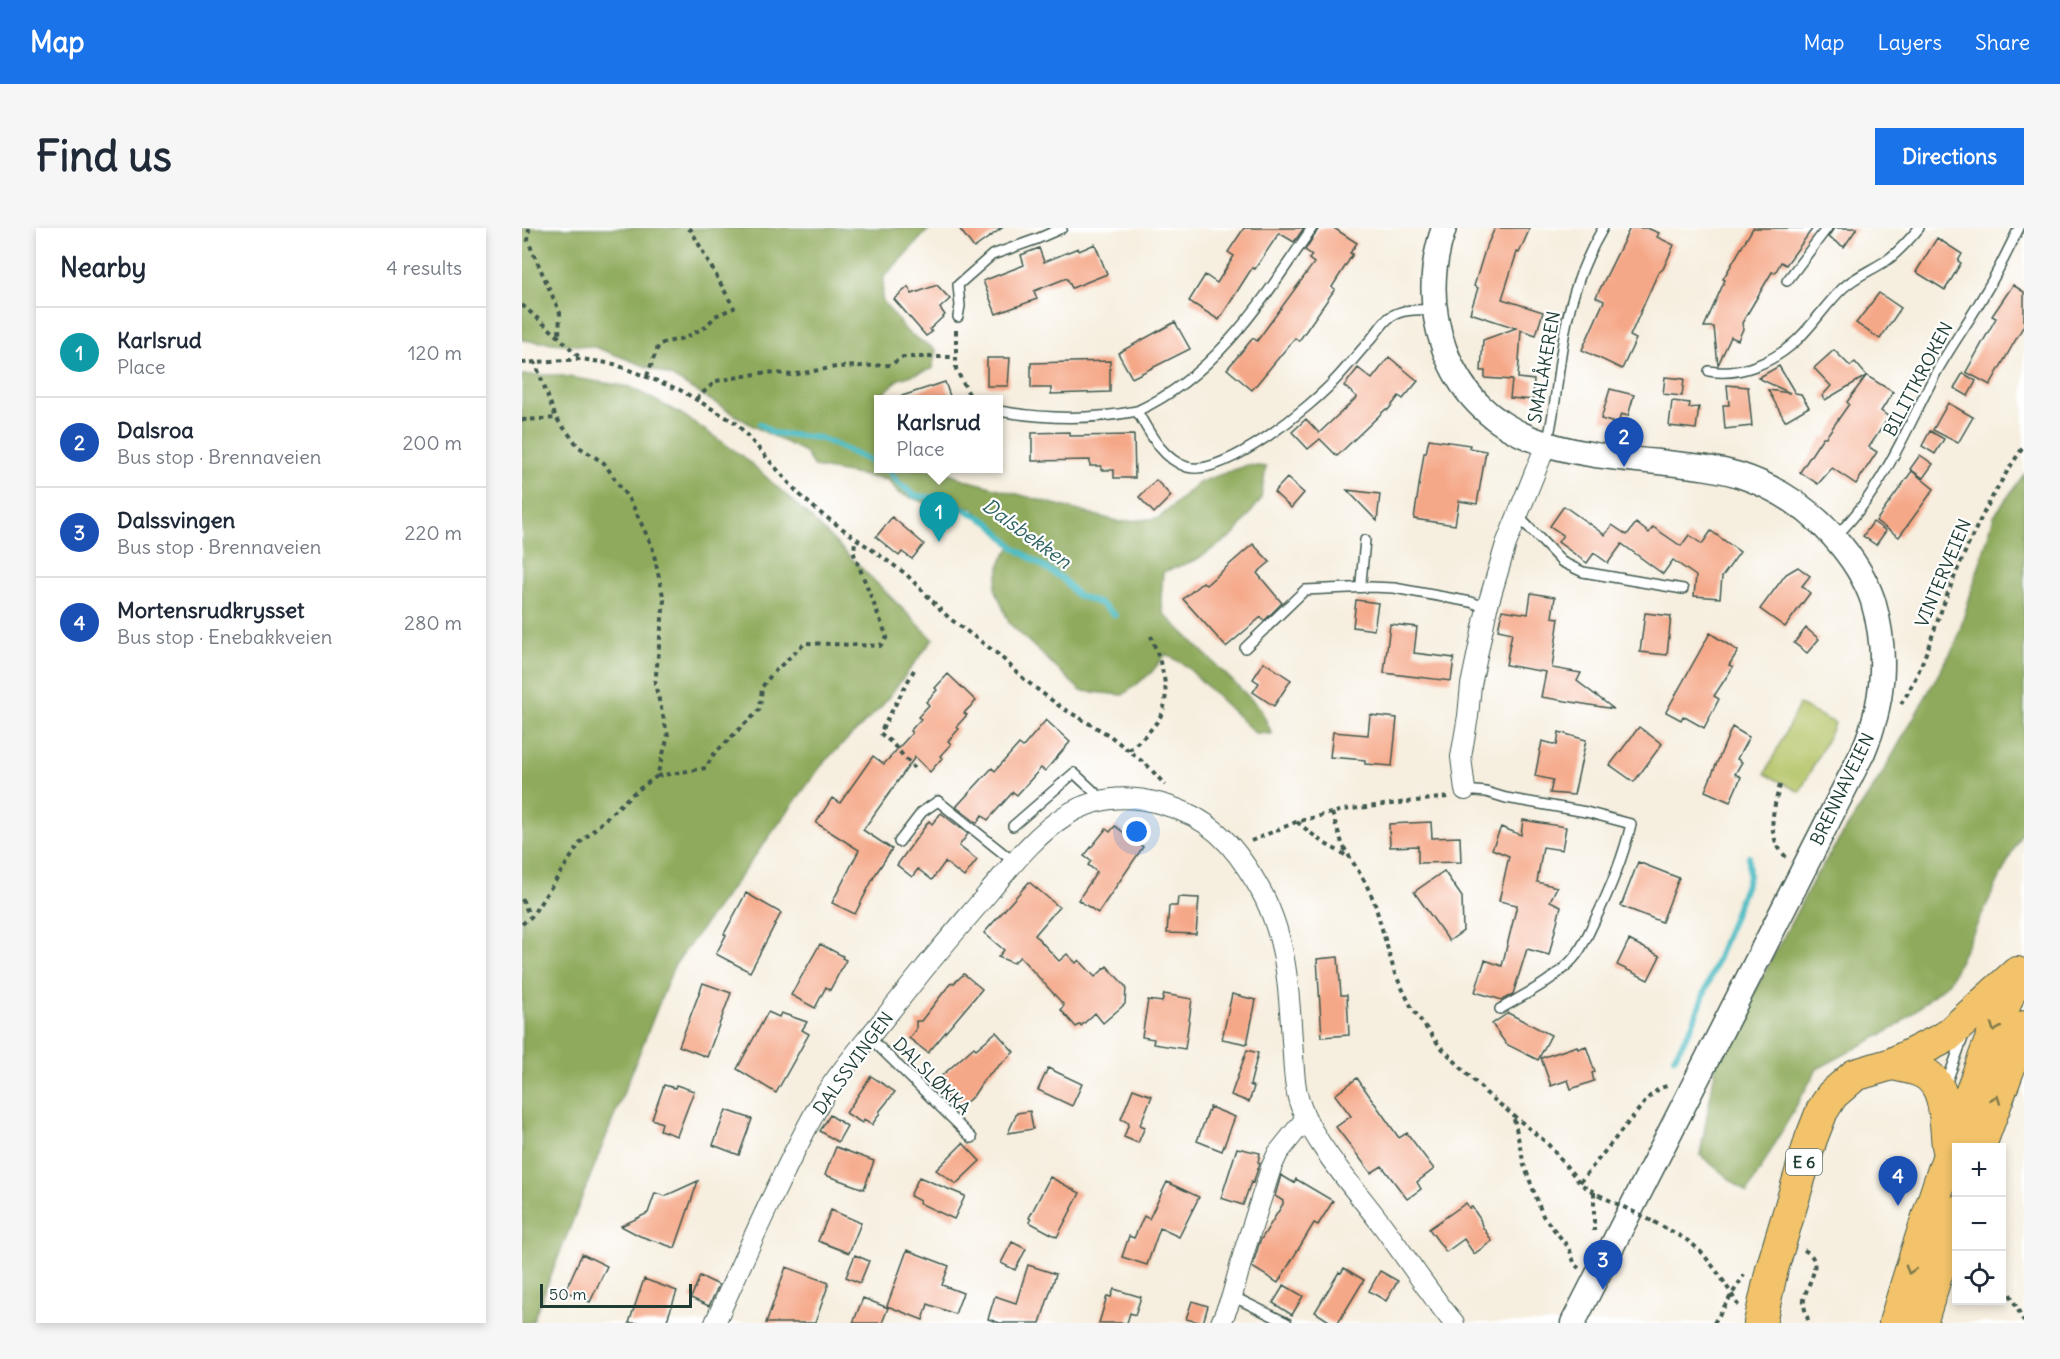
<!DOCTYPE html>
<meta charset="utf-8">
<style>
:root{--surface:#fff;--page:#f6f6f7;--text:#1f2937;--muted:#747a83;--line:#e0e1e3;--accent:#1a73e8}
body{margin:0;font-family:Delius,sans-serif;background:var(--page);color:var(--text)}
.controls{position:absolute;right:18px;bottom:18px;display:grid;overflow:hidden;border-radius:0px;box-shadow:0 3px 9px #0003}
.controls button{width:54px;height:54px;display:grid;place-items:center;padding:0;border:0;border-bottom:2px solid var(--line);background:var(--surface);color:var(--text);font:30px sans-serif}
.scale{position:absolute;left:18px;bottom:15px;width:152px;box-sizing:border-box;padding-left:6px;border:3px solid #1f3d34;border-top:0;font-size:16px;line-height:21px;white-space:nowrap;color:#1f3d34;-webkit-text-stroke:4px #fff;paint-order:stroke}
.you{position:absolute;left:615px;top:604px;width:21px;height:21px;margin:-15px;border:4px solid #fff;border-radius:50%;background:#1a73e8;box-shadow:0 0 0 9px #1a73e833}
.badge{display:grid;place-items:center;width:39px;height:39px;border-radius:50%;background:var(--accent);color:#fff;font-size:20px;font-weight:700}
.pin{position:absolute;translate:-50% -50px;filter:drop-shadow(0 2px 3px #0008)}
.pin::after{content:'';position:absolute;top:32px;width:21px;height:18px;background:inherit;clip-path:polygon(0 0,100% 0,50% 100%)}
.popup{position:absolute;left:352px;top:167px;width:129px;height:78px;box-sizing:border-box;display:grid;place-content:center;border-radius:0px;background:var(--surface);filter:drop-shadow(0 2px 4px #0005);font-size:20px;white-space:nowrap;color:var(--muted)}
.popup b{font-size:22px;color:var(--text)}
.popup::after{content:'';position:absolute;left:50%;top:100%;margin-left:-12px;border:12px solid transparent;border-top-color:var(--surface)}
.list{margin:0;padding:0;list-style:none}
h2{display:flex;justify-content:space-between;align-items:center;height:78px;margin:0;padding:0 24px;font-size:26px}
h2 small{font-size:20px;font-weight:400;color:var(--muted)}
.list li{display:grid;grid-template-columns:39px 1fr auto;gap:18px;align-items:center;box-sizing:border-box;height:90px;padding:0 24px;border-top:2px solid var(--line)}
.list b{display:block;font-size:22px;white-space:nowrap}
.list p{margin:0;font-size:20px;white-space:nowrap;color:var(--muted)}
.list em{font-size:20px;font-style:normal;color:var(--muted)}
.icon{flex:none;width:33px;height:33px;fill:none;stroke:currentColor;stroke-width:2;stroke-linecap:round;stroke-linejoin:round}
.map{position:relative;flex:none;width:1502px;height:1095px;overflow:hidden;border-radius:0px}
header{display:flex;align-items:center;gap:36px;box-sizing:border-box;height:84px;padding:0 30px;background:var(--accent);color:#fff}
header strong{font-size:28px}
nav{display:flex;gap:33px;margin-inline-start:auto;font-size:21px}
.intro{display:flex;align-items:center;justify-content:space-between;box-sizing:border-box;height:144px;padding:0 36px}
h1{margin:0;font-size:42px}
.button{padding:15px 27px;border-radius:0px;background:var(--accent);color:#fff;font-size:21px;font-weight:700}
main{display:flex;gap:36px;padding:0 36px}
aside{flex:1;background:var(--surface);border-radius:0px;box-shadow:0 3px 9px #0003}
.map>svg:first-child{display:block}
.green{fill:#b4c466;stroke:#6a804d;stroke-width:1.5}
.forest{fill:#8faa5b;stroke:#577448;stroke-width:1.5}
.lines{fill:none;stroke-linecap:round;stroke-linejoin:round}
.stream{stroke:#4fbdc5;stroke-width:6}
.building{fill:#f5a888}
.service-casing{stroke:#3f584e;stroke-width:12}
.minor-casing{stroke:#3f584e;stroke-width:22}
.tertiary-casing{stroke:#3f584e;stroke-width:27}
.trunk-casing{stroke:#3f584e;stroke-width:34}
.path{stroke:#3f584e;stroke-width:4;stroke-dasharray:4.5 4.5;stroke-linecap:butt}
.service{stroke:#fff;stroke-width:9}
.minor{stroke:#fff;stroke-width:20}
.tertiary{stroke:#fff;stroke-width:24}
.trunk{stroke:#f2c36a;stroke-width:32}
.path-bridge{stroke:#3f584e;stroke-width:4;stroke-dasharray:4.5 4.5;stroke-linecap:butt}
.oneway{stroke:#7e794c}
.labels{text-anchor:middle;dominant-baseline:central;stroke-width:4.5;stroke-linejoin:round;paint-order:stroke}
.shield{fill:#fff;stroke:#627771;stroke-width:1.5}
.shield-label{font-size:16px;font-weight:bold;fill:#1f3d34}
.street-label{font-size:18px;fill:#1f3d34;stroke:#fff}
.water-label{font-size:20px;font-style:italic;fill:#2d6360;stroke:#fff}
</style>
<header>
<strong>Map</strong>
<nav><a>Map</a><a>Layers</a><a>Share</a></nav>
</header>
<div class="intro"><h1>Find us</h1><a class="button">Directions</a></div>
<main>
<aside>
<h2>Nearby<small>4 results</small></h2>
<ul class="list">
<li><span class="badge" style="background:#0f9aa8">1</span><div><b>Karlsrud</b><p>Place</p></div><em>120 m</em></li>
<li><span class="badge" style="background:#1a4fb4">2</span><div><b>Dalsroa</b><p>Bus stop · Brennaveien</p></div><em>200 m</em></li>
<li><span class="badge" style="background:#1a4fb4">3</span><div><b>Dalssvingen</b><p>Bus stop · Brennaveien</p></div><em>220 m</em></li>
<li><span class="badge" style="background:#1a4fb4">4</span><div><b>Mortensrudkrysset</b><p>Bus stop · Enebakkveien</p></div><em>280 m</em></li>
</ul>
</aside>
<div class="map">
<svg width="1502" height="1095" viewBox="0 0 1502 1095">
<rect width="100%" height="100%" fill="#fff"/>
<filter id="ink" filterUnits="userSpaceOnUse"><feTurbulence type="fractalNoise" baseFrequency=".0167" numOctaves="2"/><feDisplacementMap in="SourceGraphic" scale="12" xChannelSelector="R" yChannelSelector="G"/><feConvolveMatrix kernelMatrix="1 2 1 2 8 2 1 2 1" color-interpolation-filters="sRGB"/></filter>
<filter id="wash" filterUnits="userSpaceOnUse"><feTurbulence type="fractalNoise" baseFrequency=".008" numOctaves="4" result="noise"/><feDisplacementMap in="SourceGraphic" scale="24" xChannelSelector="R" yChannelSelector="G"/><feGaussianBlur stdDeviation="1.35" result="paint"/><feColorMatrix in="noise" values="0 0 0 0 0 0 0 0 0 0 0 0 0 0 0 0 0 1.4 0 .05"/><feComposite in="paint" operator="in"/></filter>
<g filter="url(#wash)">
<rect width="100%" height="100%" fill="#f6eede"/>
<path class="green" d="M1277,477L1313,495L1278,564L1243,546Z"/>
<path class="forest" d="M0,0H408L362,49L360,72L385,104L414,122L410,141L377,151L359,168L360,171L357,172V240L418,241L444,252L598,294L637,290L676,255L725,237L744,239L739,271L713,306L674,332L641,344L639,371L642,386L738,480L750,506L733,505L663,437L644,426L629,445L601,467L559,463L487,395L473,360L479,333L489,319L450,279L404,275L376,265L366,252L292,239L283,224L233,199L149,148L73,119L0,112Z
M0,147H34L108,159L161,187L223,230L284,285L411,411L359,479L302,534L152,738L10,1095H0Z
M1502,246V600L1427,754L1374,799L1295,841L1225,965L1178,927L1194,837L1293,649L1358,549L1434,415L1472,288Z"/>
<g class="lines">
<path class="stream" d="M238,196L251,205L298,210L357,237
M365,240L376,255L393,268L424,271L468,295L493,320L541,351L555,367L579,376L593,387
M1152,830L1170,798L1227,648V628"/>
</g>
<g id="blocks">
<path class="building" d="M437,0H480L452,20Z
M722,0H782L772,14L757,5L733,41L730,40L697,92L667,73L683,47L695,55L712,28L706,24Z
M797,0H812L835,15L828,25L831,26L810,59L813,61L777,113L773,110L730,162L705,141L731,110L735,113L792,35L787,31L790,27L783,22Z
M973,0H1008L997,25L995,24L980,71L1021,84L1014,107L999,102L996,150L1012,152L1011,172L988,170L990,152L963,150V143H959L961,112L994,100L948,85L956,60L952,58L963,22Z
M1108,0H1125L1137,5L1135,9L1152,17L1141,41L1136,45L1108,108L1114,111L1100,141L1060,122L1082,73L1074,69Z
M1231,0H1291L1264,37L1259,34L1253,45L1250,44L1220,95L1221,101L1216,112L1209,109L1196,137L1192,99H1182L1203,52L1201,51Z
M1312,0H1335L1322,19L1306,9Z
M1415,10L1440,26L1436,33L1439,35L1423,62L1394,44Z
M573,16L585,46L550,60L545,50L512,63L515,71L474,86L461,53L502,37L499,27L517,20L522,34L556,20L557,23Z
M415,57L428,71L418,80L423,87L408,101L410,104L404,108L372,71L386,59L390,66Z
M1491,57L1502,64V97L1468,157L1444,144L1474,90L1470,88Z
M1357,65L1379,80L1358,111L1334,95Z
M653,94L668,121L610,150L596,125Z
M1312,122L1328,138L1333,134L1345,148L1371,164L1359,183L1367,189L1347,219L1355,224L1334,256L1310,240L1296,256L1278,244L1301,209H1304L1327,176L1325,174L1344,148L1303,172L1300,168L1309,158L1292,140Z
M867,129L896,153L881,171L877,168L866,182L864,181L815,228L798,211L786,221L770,204L784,191L797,205L835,169L822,158L836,140L850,151Z
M465,130H488L486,158H465Z
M588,133V164L529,166V160H509V135Z
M1257,138L1273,165L1279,166L1287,179L1263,193L1246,162L1268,165L1236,150Z
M1441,145L1454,153L1446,168L1432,160Z
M1143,149L1162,151L1160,168L1141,166Z
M423,154L429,171H381L380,168Z
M1205,157L1226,159L1230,198L1203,201L1201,177H1207Z
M1088,161L1112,167L1106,188L1099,186L1096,196L1079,191Z
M1150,173L1168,175L1167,180L1177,179L1174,201L1147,198Z
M1426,175L1451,189L1436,215L1411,202Z
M1408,203L1422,211L1413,226L1400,218Z
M547,204V208L612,207L613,250H592V242H579V238H568V232L510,233V205Z
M907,211L948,217L947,220L964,223L955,276L937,273L933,297L892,291L902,225H904Z
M1398,227L1411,236L1401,250L1388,241Z
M1390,243L1412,261L1377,309L1354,293Z
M765,250L782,265L769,280L752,264Z
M634,252L649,268L632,285L617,269Z
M825,262L858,266L855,293Z
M1042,278L1083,307L1090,297L1105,307L1114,295L1127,305L1131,299L1159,318L1167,307L1180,316L1189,303L1218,324L1200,349L1198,370L1172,368L1174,348L1151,332L1141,346L1100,316L1086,335L1072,325L1065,335L1036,314L1041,307L1028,298Z
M370,289L402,316L390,331L380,324L377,328L354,309Z
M1351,294L1364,303L1354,317L1341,308Z
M731,316L748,334L735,345L760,375L742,393L739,389L704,419L661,371L681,354L684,357Z
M1276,339L1288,348L1280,358L1288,365L1263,399L1238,381L1264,346Z
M1009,365L1033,369L1030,389L1037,390L1030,440L1059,445L1055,453L1092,481L1019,469L1024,444L984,437L990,405L976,402L980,382L1006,386Z
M834,372L856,375L852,402L831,399Z
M1123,385L1149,388L1145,427L1118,424Z
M868,396L895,399L892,425L932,430L929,453L862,445Z
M1284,400L1297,411L1285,425L1272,415Z
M1188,405L1216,423L1207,437L1211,439L1192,468L1197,471L1182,500L1161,488L1159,492L1144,484Z
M742,434L769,452L752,478L731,464L737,455L731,451Z
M426,446L454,473L442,485L445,487L434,499L437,501L426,513L429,516L418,528L420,530L408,544L393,529L341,602L370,621L353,647L333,686L310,675L337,622L294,595L310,570L318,575L351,528L362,536L390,505L388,503L399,491L396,489L407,477L404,474L415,462L413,460Z
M848,487L875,490L870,538L843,536V532L808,529L811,504L846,507Z
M524,492L548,514L523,543L519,540L495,567L491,564L466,592L460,587L455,595L434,579L470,540L473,543L497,516L501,519Z
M1117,499L1140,516L1112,554L1088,537Z
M1210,499L1227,509L1215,531L1220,534L1213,546L1219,549L1208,574L1183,563Z
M1037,504L1064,512L1052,567L1028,565L1031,552L1013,548L1020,513L1035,517Z
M419,585L446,606L437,618L455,632L442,649L423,634L410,652L396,641L390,649L375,637L407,593L410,596Z
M1001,592L1044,599L1040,622L1021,619L1015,654L1035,659L1028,673L1039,678L1027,727L1005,721L991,766L980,772L953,764L963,732L980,738L995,677L977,673L987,628L970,621L979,599L999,607Z
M909,594L910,610L938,609L939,634L896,635V618L868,619L867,596Z
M593,598L621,619L576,685L556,672L575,644L566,637L569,633L562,628L584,601L588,604Z
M1116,634L1157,650L1140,694L1099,678Z
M922,643L940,669L941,703L927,713L892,664Z
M507,654L537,679L513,707L537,733L545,726L554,735L557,732L573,749L585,738L604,759L603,776L581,795L573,785L559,798L558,796L554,799L539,782L542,777L498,729L491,735L476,729L482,722L462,705Z
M224,665L259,685L228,744L194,726L204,707L202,706Z
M656,669L677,670L674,706L645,705L647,678H655Z
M1107,712L1138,728L1126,752L1095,737Z
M298,716L321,728L320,730L324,732L308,762L304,759L293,780L269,767Z
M816,729L819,767H825L827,807L800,809L795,731Z
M442,746L460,761L406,825L387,810L394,801V793H399L428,756L432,755Z
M181,755L209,765L185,829L157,818Z
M642,766L670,771L663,821L631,816L632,811L620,809L626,772L640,774Z
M710,766L734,772L725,816L700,811Z
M246,784L257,789L259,785L285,794L280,802L287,806L254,865L215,841Z
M986,785L1029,807L1016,832L984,816L970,796Z
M474,804L492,824L463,850L452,867L437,881L421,865L425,861L415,852L452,819L454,821Z
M1055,818L1056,821L1064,818L1073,844L1070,845L1072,853L1049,861L1046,852L1029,858L1019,830Z
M725,822L736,825L728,857L732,859L727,874L709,867Z
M526,840L560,856L550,878L516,862Z
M349,848L373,864L357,884L358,885L350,897L342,892L340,895L324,885Z
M835,850L877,910L885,905L912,941L895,954L899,961L885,971L860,938L849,945L814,899L829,888L813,867Z
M142,857L153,860L154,857L172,863L155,908L138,902L140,895L130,891Z
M611,861L630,868L618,897L623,899L616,915L602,909L607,895L599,891Z
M688,879L713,889L700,923L675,913Z
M204,882L230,891L217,927L191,917Z
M508,883L511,901L486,905L495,885Z
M308,887L325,898L316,914L298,903Z
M441,915L458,933L434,956L414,942Z
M314,919L352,933L342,961L303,947Z
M715,920L738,925L736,934L738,935L731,955L729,954L721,977L699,970Z
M759,947L772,955L774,951L811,973L796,997L792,995L756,1055L730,1039L738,1013L761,976V973L753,968Z
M397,949L443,968L432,991L397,975L398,973L388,968Z
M528,949L558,965L535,1009L507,994L509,991L507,990Z
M176,953L153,1020L118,1008L99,998L126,985L133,965L143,968Z
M645,954L677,969L657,1009L638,1000L625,1037L600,1029L607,1008L612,1010L622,988L627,991Z
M944,975L947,980L950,979L958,991L960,998L970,1013L952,1026L942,1011L924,1024L907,1001Z
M309,982L339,995L327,1025L296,1013Z
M490,1014L504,1021L493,1042L479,1035Z
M385,1022L427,1038L420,1057L441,1065L433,1086L406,1076L401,1092L365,1078Z
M60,1026L85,1038L68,1074L43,1063Z
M333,1027L347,1033L338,1055L324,1049Z
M506,1037L534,1046L518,1095H478L466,1091L473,1068L494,1075Z
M264,1039L307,1055L293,1095H244Z
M822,1040L842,1052L816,1095H810L793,1084L817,1044L819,1045Z
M858,1043L876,1053L864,1073L847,1063Z
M178,1048L197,1057L187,1078L169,1070Z
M122,1051L155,1063L144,1095H107Z
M762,1057L781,1068L770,1087L751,1075Z
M592,1061L619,1069L613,1087L608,1085L605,1095H577L585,1068L589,1069Z
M341,1070L366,1080L360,1095H331Z
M670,1073L686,1078L681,1095L664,1091Z"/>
</g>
</g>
<g filter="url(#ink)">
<use href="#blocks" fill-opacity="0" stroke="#3f584e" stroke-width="1.5"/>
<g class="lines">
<defs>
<path id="service" d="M790,0C742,70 695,147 615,183C627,204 640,231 665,239C702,250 791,177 814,151C827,137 838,123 850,110C856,103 861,94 868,89C882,80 897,82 912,82
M1265,53L1305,0
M436,89L438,78L436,57L470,27L515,11L540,0
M1187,143C1218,149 1253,133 1275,112C1292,96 1304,76 1321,60C1335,47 1353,41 1368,30C1379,21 1388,11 1397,0
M477,183C522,191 569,192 615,183
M1025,215C1034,182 1035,147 1041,114C1047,75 1061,34 1081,0
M995,287L1040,334L1061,344L1161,361
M1312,310C1361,263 1384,201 1415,143C1430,116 1448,92 1463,65C1476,44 1486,22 1497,0
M839,354L843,312
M723,420L783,362L849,359L872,360L949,374L965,380
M943,562L964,564L984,570L1064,584L1109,596C1101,631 1087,664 1071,696C1065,708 1060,722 1050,732C1031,753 1002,767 978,781
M491,598L552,545L581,572
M377,614L400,584L416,573L492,634
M347,809L450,910
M1423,859L1442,807
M710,1068L765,1095"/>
<path id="minor" d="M943,562L939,529L946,488L949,457L965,380L984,316L1024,217
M193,1095C226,1021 259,946 298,875C310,854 327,834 342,815C362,791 382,766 402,741C423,715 445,690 467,664C515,607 557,552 640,576C687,589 711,615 735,656C764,704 767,759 770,813C772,833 771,854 777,873C790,914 834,962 860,997C884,1029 906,1064 932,1095
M699,1095L710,1068L722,1024L749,940L756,925L784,890"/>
<path id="tertiary" d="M922,0C908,40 908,80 922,120C957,217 1047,226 1136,234C1163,237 1191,239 1217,247C1254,259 1285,279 1311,308C1328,327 1343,349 1351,373C1366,424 1362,476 1341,524L1051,1095"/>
<path id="trunk" d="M1370,836C1380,838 1393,840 1402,845C1426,858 1423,894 1426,918
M1457,920L1502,799
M1238,1095L1250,1041L1289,911L1300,883L1310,867L1333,847L1370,836L1424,809L1495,745
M1373,1095C1407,979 1447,866 1492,753
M1399,1095L1434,984"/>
</defs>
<use href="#service" class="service-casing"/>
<use href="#minor" class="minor-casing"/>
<use href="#tertiary" class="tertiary-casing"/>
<use href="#trunk" class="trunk-casing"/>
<path class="path" d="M7,0L6,13L38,85L37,109
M0,77L37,109L59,131
M434,102V141L450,172
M0,135L59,131L92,136L158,162L214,195L276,265L297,284L384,346L427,390L477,427L503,452L540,480L587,507L626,538L643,557
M125,148L137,116L162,110L184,99L193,88L212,80L169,2L165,0
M174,171L194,153L246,144L270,147L314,139L368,137L381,129H433
M0,192L34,190
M392,442L358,505L370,515L392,540
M1379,476C1400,444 1410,406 1424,370C1445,316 1469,265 1502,218
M607,522C616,514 627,505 634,495C654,470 638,434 629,408
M135,548L184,540L191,527L238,481L240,459L250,446L283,415L358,418L365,409L332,326L333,311
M1258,557C1251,583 1243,607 1264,629
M810,585L821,618L843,654L852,673L873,746L890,780L902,797L917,817L964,865L1025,915L1060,957L1077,967
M775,594L800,614L825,628
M729,613L774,594L821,582L926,569
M0,671L8,689
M0,696L9,689L59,614L109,567L135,548L146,508L133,456L142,372L130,318L110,276L82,235L57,219L34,190L13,134
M992,891L1002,937L1021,988L1047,1020L1053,1037L1057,1040
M1058,954L1127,869L1138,860L1148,857
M1072,964V1003
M1132,994C1145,1001 1158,1007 1169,1015C1187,1029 1206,1059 1217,1079
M1282,1022C1304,1033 1285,1055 1282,1071C1281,1079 1285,1088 1287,1095
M1480,1050L1502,1094
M1192,1095L1222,1047"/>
<use href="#service" class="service"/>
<use href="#minor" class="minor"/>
<use href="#tertiary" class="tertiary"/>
<use href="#trunk" class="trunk"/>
<path class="path-bridge" d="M1077,967L1132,994"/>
</g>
<defs><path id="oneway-chevron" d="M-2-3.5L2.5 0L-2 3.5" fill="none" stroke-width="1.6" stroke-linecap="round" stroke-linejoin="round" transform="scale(1.5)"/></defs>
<g class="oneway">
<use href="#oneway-chevron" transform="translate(1473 800) rotate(111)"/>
<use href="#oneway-chevron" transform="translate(1474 871) rotate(-70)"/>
<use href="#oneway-chevron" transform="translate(1388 1042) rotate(107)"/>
</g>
</g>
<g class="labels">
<rect class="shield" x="1264" y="921" width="36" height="26" rx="4.5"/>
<g class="shield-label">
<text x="1282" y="934">E 6</text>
</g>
<g class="street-label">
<text transform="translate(1022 139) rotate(-80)">SMALÅKEREN</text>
<text transform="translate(1396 151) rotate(-62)">BILITTKROKEN</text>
<text transform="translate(1421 345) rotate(-67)">VINTERVEIEN</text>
<text transform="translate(1320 561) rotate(-64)">BRENNAVEIEN</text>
<text transform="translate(331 835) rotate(-54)">DALSSVINGEN</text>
<text transform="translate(410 848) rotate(45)">DALSLØKKA</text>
</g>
<g class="water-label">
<text transform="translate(505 305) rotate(36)">Dalsbekken</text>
</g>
</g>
</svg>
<div class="controls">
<button>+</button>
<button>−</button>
<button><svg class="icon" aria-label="locate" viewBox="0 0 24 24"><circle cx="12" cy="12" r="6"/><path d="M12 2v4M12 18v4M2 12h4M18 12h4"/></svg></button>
</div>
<div class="scale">50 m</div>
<div class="you"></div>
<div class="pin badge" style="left:417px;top:314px;background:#0f9aa8">1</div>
<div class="popup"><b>Karlsrud</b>Place</div>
<div class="pin badge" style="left:1102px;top:239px;background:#1a4fb4">2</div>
<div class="pin badge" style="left:1081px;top:1062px;background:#1a4fb4">3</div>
<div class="pin badge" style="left:1376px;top:978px;background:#1a4fb4">4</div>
</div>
</main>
